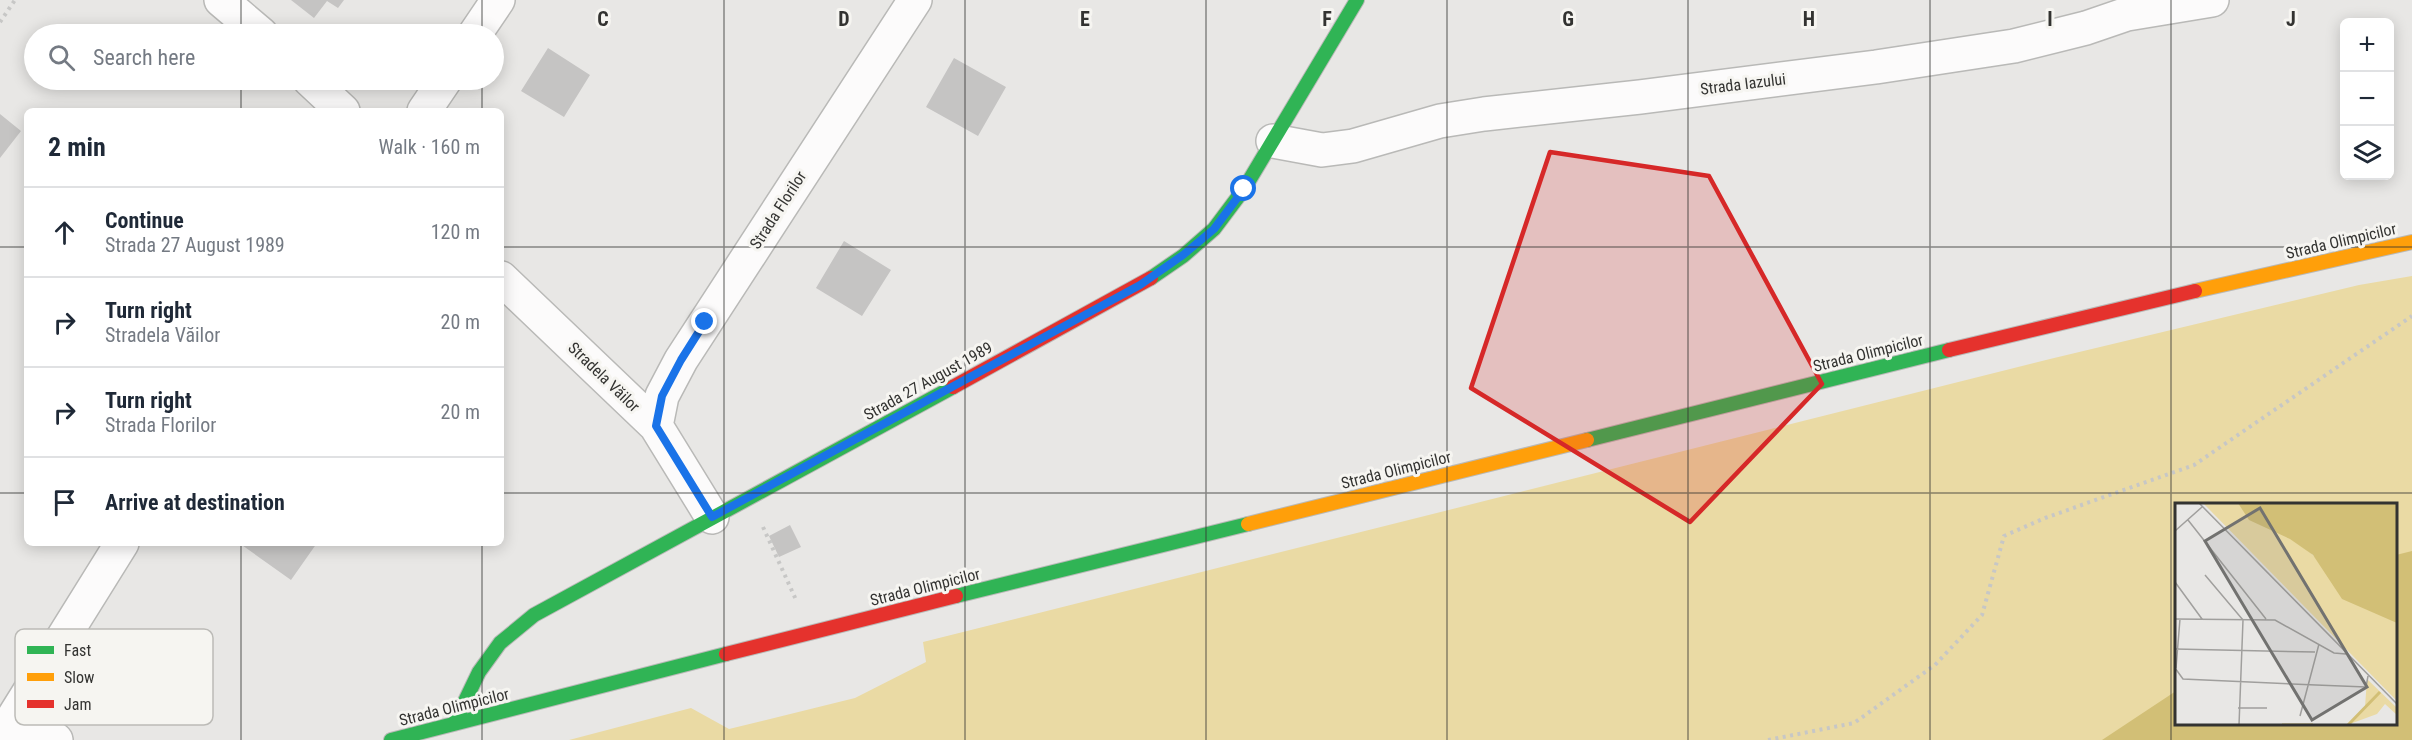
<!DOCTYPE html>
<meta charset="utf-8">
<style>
:root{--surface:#fff;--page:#f6f6f7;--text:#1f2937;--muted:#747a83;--line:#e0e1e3}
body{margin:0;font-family:"Roboto Condensed",sans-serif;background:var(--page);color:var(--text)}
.controls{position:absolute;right:18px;top:18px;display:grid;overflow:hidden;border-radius:9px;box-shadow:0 3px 15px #0003}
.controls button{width:54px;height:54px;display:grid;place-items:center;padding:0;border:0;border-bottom:2px solid var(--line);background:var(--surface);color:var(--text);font:30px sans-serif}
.stop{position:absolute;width:18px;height:18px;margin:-14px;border:4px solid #1a73e8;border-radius:50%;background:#fff}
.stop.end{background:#1a73e8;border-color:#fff;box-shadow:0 2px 6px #0008}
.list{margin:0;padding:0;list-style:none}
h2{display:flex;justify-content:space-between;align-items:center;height:78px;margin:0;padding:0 24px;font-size:26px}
h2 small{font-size:20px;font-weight:400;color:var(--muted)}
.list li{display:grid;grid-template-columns:39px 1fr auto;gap:18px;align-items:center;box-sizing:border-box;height:90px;padding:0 24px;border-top:2px solid var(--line)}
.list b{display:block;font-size:22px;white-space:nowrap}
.list p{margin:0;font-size:20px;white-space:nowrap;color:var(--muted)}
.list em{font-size:20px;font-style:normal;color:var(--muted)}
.icon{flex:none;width:33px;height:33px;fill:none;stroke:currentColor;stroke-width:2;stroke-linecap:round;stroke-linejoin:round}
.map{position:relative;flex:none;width:2412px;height:740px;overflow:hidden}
.search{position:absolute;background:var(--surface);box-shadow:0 3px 15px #0003;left:24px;top:24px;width:480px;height:66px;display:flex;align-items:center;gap:15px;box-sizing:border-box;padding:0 21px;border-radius:33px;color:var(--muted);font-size:22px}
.panel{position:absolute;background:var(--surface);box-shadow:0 3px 15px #0003;left:24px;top:108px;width:480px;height:438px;border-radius:9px}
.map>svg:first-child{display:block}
.green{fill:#eadaa4}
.water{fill:#d2bf76}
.building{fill:#c5c4c3}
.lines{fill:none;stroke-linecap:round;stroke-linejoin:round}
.street-casing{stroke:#b9b9b7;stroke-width:36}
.fast-casing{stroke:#b9b9b7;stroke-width:16}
.slow-casing{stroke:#b9b9b7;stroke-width:16}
.jam-casing{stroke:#b9b9b7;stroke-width:16}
.path{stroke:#c7c7c6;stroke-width:4;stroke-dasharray:3 4.5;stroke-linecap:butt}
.street{stroke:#fcfbfb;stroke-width:33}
.fast{stroke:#30b455;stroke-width:14}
.slow{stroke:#ff9f0a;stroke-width:14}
.jam{stroke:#e5322d;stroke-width:14}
.route{stroke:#1a73e8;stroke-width:8}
.marked{fill:#d62828;fill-opacity:0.2;stroke:#d62828;stroke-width:4.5;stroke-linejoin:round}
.grid{fill:none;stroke:#333331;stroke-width:1.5;stroke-opacity:0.55}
.labels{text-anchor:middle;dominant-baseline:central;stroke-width:6;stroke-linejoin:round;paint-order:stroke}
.street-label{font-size:16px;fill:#333331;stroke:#f6f5f1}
.inset-river{fill:none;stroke:#d2bf76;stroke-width:3}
.inset-road{fill:none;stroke:#a09f9d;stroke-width:1.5}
.view{fill:#727270;fill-opacity:0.15;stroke:#727270;stroke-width:3}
.inset-edge{fill:none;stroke:#333331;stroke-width:3}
.key{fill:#f6f5f1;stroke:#bcbbb7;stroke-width:1.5}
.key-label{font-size:16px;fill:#333331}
.grid-label{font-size:20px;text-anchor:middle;font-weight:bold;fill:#333331;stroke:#f6f5f1;stroke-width:6;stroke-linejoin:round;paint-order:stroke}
</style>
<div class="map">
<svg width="2412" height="740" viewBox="0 0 2412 740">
<rect width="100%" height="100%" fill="#e8e7e5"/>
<path class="green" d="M2412,276V577L2396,585V504H2176L2177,724L2155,740H569L691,708L729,729L855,698L926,662L923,642L2050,359L2359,285Z"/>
<path class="water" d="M2412,551V740H2102L2176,691V724H2396V555Z"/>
<path class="building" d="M291,0H344L338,8L327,1L314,18Z
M548,48L590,75L564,117L521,91Z
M954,58L1006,87L978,136L926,107Z
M0,114L21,131L0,158Z
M844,241L891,270L862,316L816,288Z
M790,525L801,547L779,557L769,536Z
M239,543H317L291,580Z"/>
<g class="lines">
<defs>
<path id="street" d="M221,0L261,34
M475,34L498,0
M310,80L343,111
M424,111L445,80
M1273,141L1322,150L1353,146L1440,121L1484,114L1640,97L1876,67L2014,46L2086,28L2127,14L2212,0
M501,278L656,426L712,517
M656,426L662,396L681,360L915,0
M56,740L51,736L8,726L122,543"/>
<path id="fast" d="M1151,278L1183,256L1214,229L1244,189L1357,0
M1587,440L1949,350
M956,596L1248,524
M454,724L479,672L500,643L534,615L953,387
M391,740L726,654"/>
<path id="slow" d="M2195,291L2412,242
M1248,524L1587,440"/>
<path id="jam" d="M1949,350L2195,291
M953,387L1151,278
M726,654L956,596"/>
</defs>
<use href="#street" class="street-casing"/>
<use href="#fast" class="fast-casing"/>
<use href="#slow" class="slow-casing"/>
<use href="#jam" class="jam-casing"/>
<path class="path" d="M0,22L15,0
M763,527L797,602
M1768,740L1854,723L1935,665L1982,615L2004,536L2045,518L2194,465L2412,316"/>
<use href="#street" class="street"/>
<use href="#fast" class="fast"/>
<use href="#slow" class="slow"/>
<use href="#jam" class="jam"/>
</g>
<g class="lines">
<path class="route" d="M705,322L681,360L662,396L656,426L712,517L1140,285L1183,255L1214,229L1244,189"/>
</g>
<path class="marked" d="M1550,152L1709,176L1822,384L1690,522L1471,388Z"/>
<path class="grid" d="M241,0V34M482,0V34M724,0V740M965,0V740M1206,0V740M1447,0V740M1688,0V740M1930,0V740M2171,0V740M241,80V111M482,80V111M0,247H27M501,247H2412M0,493H27M501,493H2412M241,543V740M482,543V740"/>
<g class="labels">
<g class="street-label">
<text transform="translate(1743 84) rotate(-7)">Strada Iazului</text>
<text transform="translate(778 210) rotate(-57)">Strada Florilor</text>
<text transform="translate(2341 241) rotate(-13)">Strada Olimpicilor</text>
<text transform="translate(1868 353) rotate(-14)">Strada Olimpicilor</text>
<text transform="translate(604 377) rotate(44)">Stradela Văilor</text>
<text transform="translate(928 381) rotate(-29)">Strada 27 August 1989</text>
<text transform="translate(1396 470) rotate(-14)">Strada Olimpicilor</text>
<text transform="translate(925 587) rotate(-14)">Strada Olimpicilor</text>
<text transform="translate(454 707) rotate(-14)">Strada Olimpicilor</text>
</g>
</g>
<g transform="translate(2175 503)">
<rect width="222" height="222" fill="#e8e7e5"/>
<path d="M28,0H64L126,41L195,106L222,118V198ZM192,176L222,205V212L210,201L202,211L172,222L190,204Z" fill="#eadaa4"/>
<path d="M63,0H222V120L167,96L138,52L115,36L74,17Z" fill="#d2bf76"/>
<path class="inset-river" d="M107,222H138M173,222L205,189"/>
<path class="inset-road" d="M24,0L222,201M13,17L91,116M0,28L27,4M30,72L68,117L64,222M0,79L27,116M0,116L100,117L159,150L171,151M0,146L140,149M0,165L8,176L141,182L191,184L193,173M1,165L5,116M63,205H92M125,213L144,141"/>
<path class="view" d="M85,5L192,184L137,217L30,38Z"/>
<rect width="222" height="222" class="inset-edge"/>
</g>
<rect x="15" y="629" width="198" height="96" rx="9" class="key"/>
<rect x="27" y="646" width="27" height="8" fill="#30b455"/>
<rect x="27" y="673" width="27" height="8" fill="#ff9f0a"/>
<rect x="27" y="700" width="27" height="8" fill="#e5322d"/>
<g class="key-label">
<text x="64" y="656">Fast</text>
<text x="64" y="683">Slow</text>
<text x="64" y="710">Jam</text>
</g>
<g class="grid-label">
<text x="603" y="26">C</text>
<text x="844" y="26">D</text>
<text x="1085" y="26">E</text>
<text x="1327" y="26">F</text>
<text x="1568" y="26">G</text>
<text x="1809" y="26">H</text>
<text x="2050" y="26">I</text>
<text x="2291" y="26">J</text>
</g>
</svg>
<div class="controls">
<button>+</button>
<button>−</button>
<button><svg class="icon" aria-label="layers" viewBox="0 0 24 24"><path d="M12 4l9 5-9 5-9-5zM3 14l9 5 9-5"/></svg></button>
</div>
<div class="stop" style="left:1244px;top:189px"></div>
<div class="stop end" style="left:705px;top:322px"></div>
<div class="search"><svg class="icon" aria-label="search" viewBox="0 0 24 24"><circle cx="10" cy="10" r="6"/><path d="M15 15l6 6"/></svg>Search here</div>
<section class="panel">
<h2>2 min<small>Walk · 160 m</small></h2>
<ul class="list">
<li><svg class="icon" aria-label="ahead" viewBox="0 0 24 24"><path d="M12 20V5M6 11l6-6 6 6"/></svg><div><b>Continue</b><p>Strada 27 August 1989</p></div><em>120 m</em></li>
<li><svg class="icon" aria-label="right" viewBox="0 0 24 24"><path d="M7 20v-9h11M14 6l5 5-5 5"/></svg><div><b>Turn right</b><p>Stradela Văilor</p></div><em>20 m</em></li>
<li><svg class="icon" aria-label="right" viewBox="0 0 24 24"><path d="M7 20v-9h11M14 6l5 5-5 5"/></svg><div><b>Turn right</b><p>Strada Florilor</p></div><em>20 m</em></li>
<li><svg class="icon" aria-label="arrive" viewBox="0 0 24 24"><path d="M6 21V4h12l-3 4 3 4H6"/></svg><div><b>Arrive at destination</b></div></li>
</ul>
</section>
</div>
